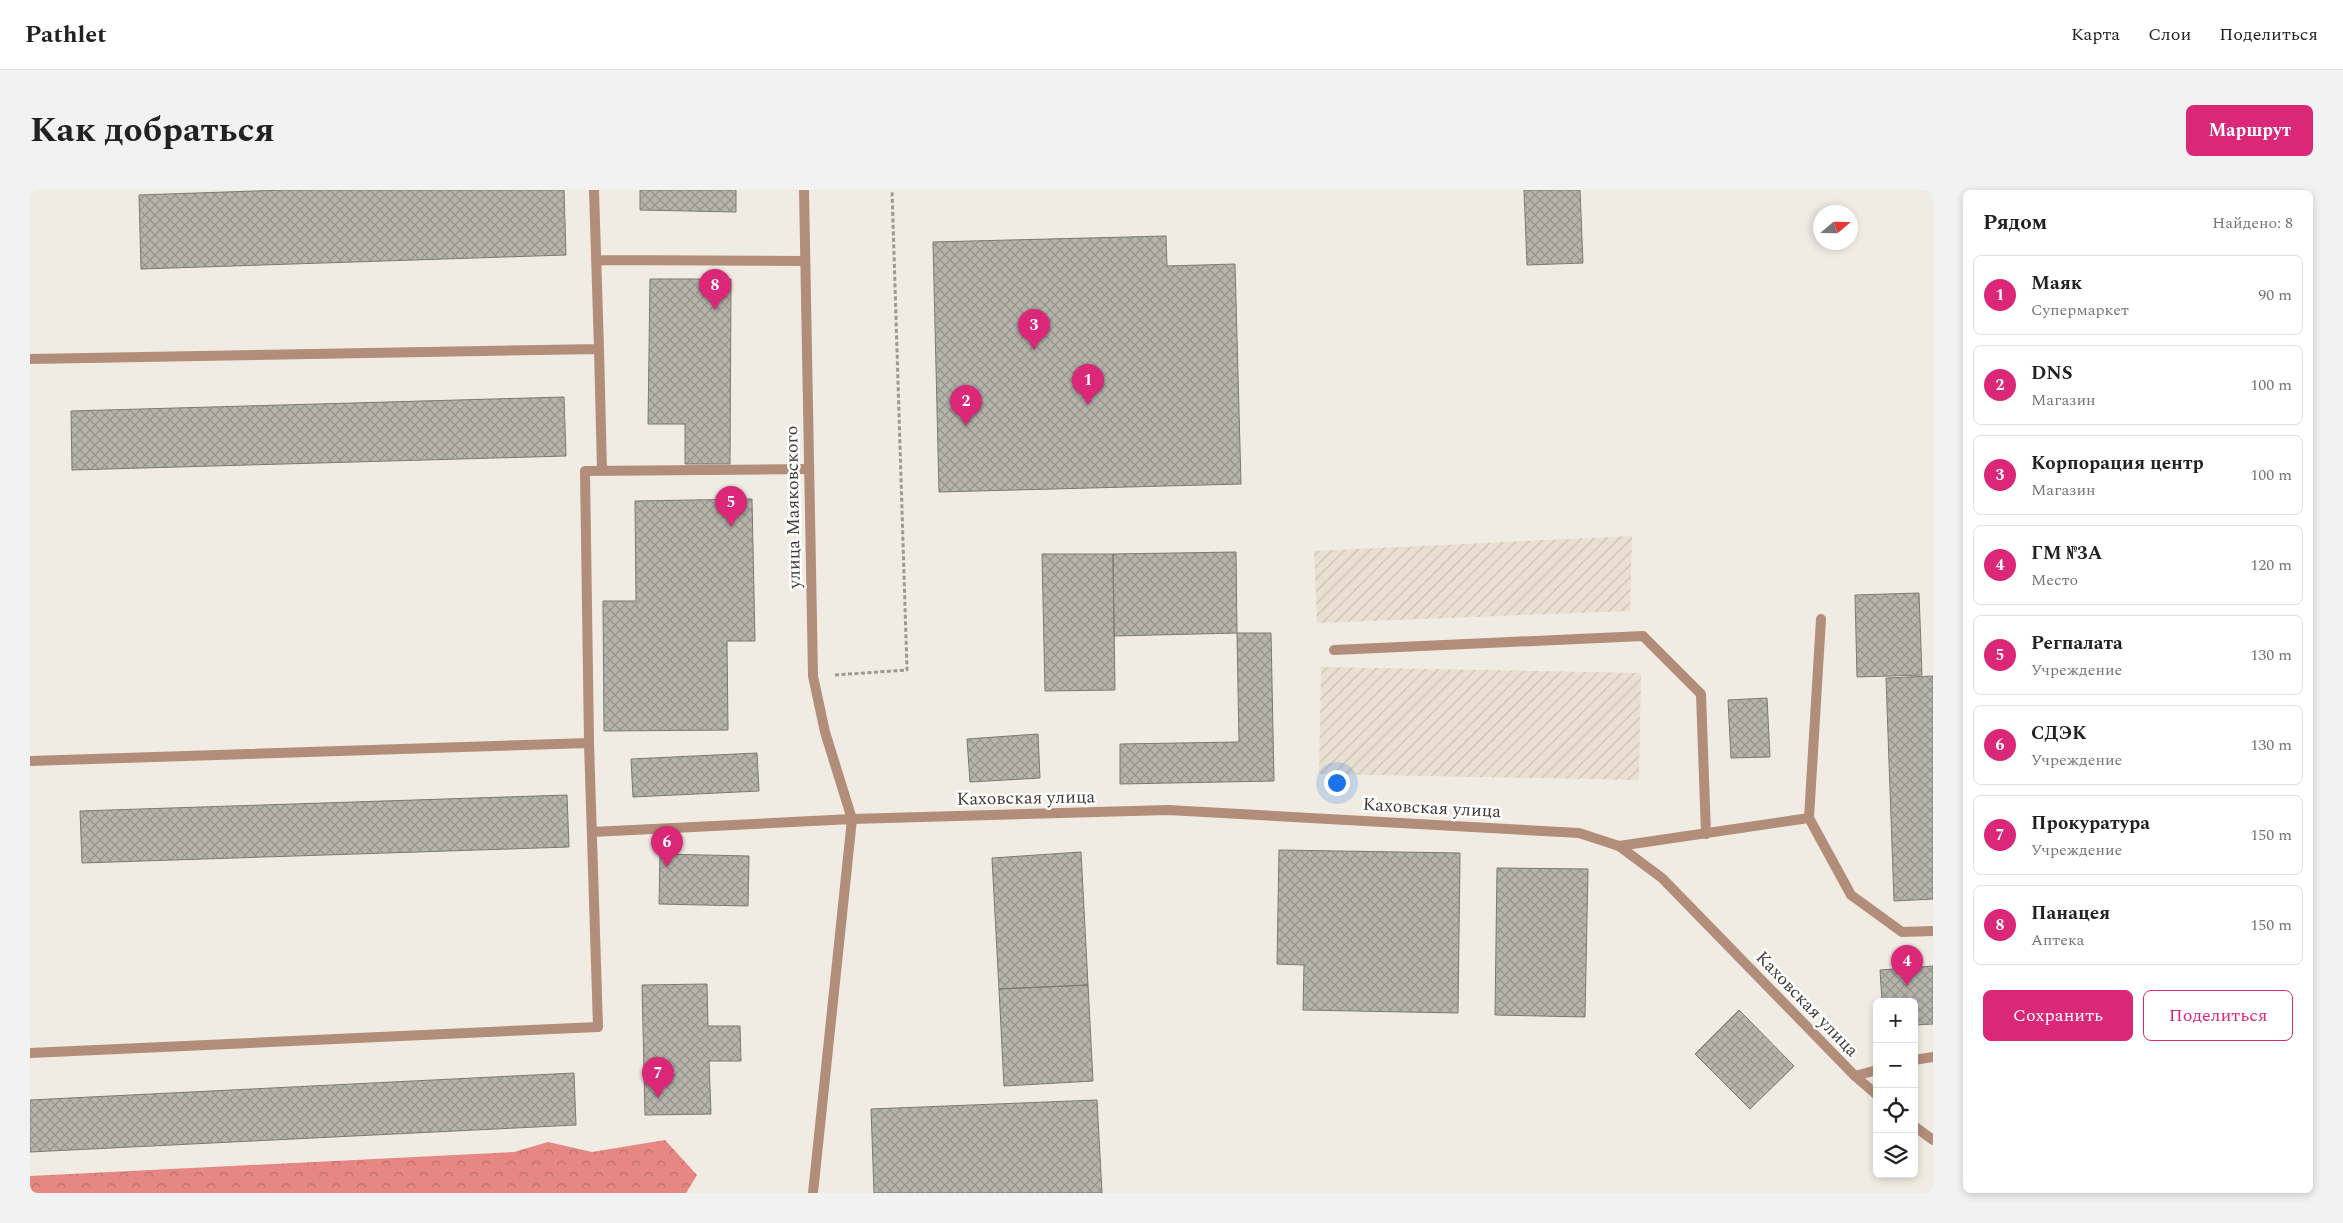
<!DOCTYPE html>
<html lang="ru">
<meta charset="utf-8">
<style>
:root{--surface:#fff;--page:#f2f2f2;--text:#222;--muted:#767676;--line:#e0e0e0;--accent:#db2777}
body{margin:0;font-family:Spectral,serif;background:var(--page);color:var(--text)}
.controls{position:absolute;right:15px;bottom:15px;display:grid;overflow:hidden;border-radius:8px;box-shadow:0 2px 8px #0003}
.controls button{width:45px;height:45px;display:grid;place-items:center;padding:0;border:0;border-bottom:1px solid var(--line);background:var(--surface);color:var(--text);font:25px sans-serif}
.compass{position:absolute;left:1783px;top:15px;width:45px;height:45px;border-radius:50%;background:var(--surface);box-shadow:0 2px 8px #0003;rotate:70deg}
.you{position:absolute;left:1306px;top:592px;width:18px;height:18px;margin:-12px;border:4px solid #fff;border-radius:50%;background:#1a73e8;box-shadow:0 0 0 8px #1a73e833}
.badge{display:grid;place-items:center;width:32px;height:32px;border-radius:50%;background:var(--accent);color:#fff;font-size:16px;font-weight:700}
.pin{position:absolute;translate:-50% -41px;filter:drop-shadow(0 1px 2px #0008)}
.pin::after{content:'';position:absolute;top:26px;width:18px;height:15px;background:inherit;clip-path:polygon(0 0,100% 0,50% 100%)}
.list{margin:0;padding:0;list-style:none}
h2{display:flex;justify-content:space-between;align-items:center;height:65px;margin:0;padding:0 20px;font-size:21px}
h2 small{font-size:16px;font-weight:400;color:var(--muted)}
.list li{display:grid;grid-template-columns:32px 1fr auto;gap:15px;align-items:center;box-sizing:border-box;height:80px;margin:0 10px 10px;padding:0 10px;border:1px solid var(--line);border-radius:8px}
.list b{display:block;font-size:19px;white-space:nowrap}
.list p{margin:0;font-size:16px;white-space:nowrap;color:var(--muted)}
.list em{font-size:16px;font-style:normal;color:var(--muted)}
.actions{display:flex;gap:10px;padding:15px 20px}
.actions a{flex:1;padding:11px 0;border:1px solid var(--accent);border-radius:8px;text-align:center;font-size:18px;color:var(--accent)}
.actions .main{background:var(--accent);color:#fff}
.icon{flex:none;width:28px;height:28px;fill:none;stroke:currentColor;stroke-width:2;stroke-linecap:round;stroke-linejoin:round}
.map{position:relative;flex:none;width:1903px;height:1003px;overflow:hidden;border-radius:8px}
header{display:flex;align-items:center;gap:30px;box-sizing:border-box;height:70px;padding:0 25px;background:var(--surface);border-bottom:1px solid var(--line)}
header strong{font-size:24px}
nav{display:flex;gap:28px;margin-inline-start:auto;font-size:18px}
.intro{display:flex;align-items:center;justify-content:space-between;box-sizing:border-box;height:120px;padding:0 30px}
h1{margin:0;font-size:35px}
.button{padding:12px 22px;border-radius:8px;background:var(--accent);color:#fff;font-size:18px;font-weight:700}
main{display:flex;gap:30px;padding:0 30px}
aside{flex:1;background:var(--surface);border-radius:8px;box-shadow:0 2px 8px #0003}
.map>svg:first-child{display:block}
.industrial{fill:url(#industrial-furrows)}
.forest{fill:url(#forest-crowns)}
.building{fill:url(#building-cross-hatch);stroke:#7a7a71}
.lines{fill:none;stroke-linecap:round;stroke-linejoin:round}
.path{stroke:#9c9892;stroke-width:3;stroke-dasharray:4 2.5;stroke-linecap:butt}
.lane{stroke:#b28e7a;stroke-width:10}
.street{stroke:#b28e7a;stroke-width:10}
.labels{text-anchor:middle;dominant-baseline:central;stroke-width:5;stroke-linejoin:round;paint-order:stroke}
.street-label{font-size:18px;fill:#3e3b38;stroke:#fff}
</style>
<header>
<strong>Pathlet</strong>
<nav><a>Карта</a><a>Слои</a><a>Поделиться</a></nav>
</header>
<div class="intro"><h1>Как добраться</h1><a class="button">Маршрут</a></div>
<main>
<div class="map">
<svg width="1903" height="1003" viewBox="0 0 1903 1003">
<defs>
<pattern id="industrial-furrows" width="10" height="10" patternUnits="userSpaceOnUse" patternTransform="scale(1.25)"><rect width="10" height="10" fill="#eae0d2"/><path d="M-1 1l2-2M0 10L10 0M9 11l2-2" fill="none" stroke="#cac1b5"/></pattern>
<pattern id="forest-crowns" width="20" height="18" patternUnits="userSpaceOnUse" patternTransform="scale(1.25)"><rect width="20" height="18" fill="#e68783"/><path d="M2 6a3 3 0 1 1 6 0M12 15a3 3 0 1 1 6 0" fill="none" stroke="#bc706c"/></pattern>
<pattern id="building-cross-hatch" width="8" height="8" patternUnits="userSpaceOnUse" patternTransform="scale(1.25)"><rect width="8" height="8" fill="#b5b5ac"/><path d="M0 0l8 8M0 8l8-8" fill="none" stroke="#95948d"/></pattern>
</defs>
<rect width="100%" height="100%" fill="#f1ece3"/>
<path class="industrial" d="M1602,346L1600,421L1287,433L1284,361Z
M1291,477L1611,483L1609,590L1289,584Z"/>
<path class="forest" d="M635,950L667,985L656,1003H0V986L484,962L518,952L562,962Z"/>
<path class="building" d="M254,0H534L536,65L111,79L109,5Z
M610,0H706V22L610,20Z
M1494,0H1550L1553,73L1497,75Z
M1136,46L1137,76L1205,74L1211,294L909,302L903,52Z
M620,89H701L700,274H655V234H618Z
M534,207L536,266L42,280L41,221Z
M722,309L725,451H697L698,540L574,541L573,411H606L605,311Z
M1206,362L1207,443L1084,446L1083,364Z
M1012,364H1083L1085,500L1015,501Z
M1889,403L1892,485L1827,487L1825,405Z
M1207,443H1241L1244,591L1090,594V554L1209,552Z
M1903,486V709L1864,711L1856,488Z
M1737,508L1740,567L1701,568L1698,510Z
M1008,544L1010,588L940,592L937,549Z
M727,563L729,601L603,607L601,569Z
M537,605L539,657L52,673L50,621Z
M1249,660L1430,663L1428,823L1273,820L1274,775L1247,774Z
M1051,662L1058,795L969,799L962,668Z
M630,664L719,666L718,716L629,714Z
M1467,678L1558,679L1555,827L1465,825Z
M1903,776V834L1884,835V812H1852L1850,780Z
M677,794L678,836H710L711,871H679L681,924L615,925L612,795Z
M1058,795L1063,891L974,896L969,799Z
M1709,820L1764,876L1720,919L1665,864Z
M544,883L546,935L0,962V910Z
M1067,910L1072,1003H844L841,919Z"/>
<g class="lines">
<path class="path" d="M805,485L877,480L862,0"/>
<path class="lane" d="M566,70L774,71
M569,159L572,281
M0,169L569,159L564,0
M1304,460L1613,446L1671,504L1676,644
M0,571L559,553
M1779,628L1791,429
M562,642L822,629L783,1003
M1589,656L1779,628L1821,705L1872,742L1903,741
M0,863L568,837L559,553L555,281L779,279
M1884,870L1903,867
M1825,886L1847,880"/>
<path class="street" d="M774,0L783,486L795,542L822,629L1138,620L1549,643L1589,656L1632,688L1825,886L1847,905
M1884,936L1903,950"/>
</g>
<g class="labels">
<g class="street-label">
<text transform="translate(763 317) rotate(-91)">улица Маяковского</text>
<text transform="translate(996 608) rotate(-1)">Каховская улица</text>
<text transform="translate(1402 618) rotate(3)">Каховская улица</text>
<text transform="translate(1777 814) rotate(46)">Каховская улица</text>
</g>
</g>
</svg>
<div class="controls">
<button>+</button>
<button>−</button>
<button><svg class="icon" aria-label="locate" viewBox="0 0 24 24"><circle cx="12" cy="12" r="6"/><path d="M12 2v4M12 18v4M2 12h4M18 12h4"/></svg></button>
<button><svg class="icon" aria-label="layers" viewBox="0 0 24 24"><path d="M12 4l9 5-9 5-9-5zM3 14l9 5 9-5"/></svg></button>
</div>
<svg class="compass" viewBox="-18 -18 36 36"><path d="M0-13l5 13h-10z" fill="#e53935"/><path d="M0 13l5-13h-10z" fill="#767676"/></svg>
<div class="you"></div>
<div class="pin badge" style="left:1058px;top:215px">1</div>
<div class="pin badge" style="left:936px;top:236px">2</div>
<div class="pin badge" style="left:1004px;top:160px">3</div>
<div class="pin badge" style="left:1877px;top:796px">4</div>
<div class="pin badge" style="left:701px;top:337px">5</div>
<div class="pin badge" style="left:637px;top:677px">6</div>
<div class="pin badge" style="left:628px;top:908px">7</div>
<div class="pin badge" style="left:685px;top:120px">8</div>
</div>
<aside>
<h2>Рядом<small>Найдено: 8</small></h2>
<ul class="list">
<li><span class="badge">1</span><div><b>Маяк</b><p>Супермаркет</p></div><em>90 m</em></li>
<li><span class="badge">2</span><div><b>DNS</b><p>Магазин</p></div><em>100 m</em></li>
<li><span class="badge">3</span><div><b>Корпорация центр</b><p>Магазин</p></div><em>100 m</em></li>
<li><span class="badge">4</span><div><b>ГМ №3А</b><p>Место</p></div><em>120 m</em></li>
<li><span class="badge">5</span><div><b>Регпалата</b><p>Учреждение</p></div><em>130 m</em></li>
<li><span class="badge">6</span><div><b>СДЭК</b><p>Учреждение</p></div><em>130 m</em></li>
<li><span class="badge">7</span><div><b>Прокуратура</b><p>Учреждение</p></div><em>150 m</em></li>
<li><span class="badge">8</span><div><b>Панацея</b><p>Аптека</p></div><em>150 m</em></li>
</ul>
<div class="actions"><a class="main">Сохранить</a><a>Поделиться</a></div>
</aside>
</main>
